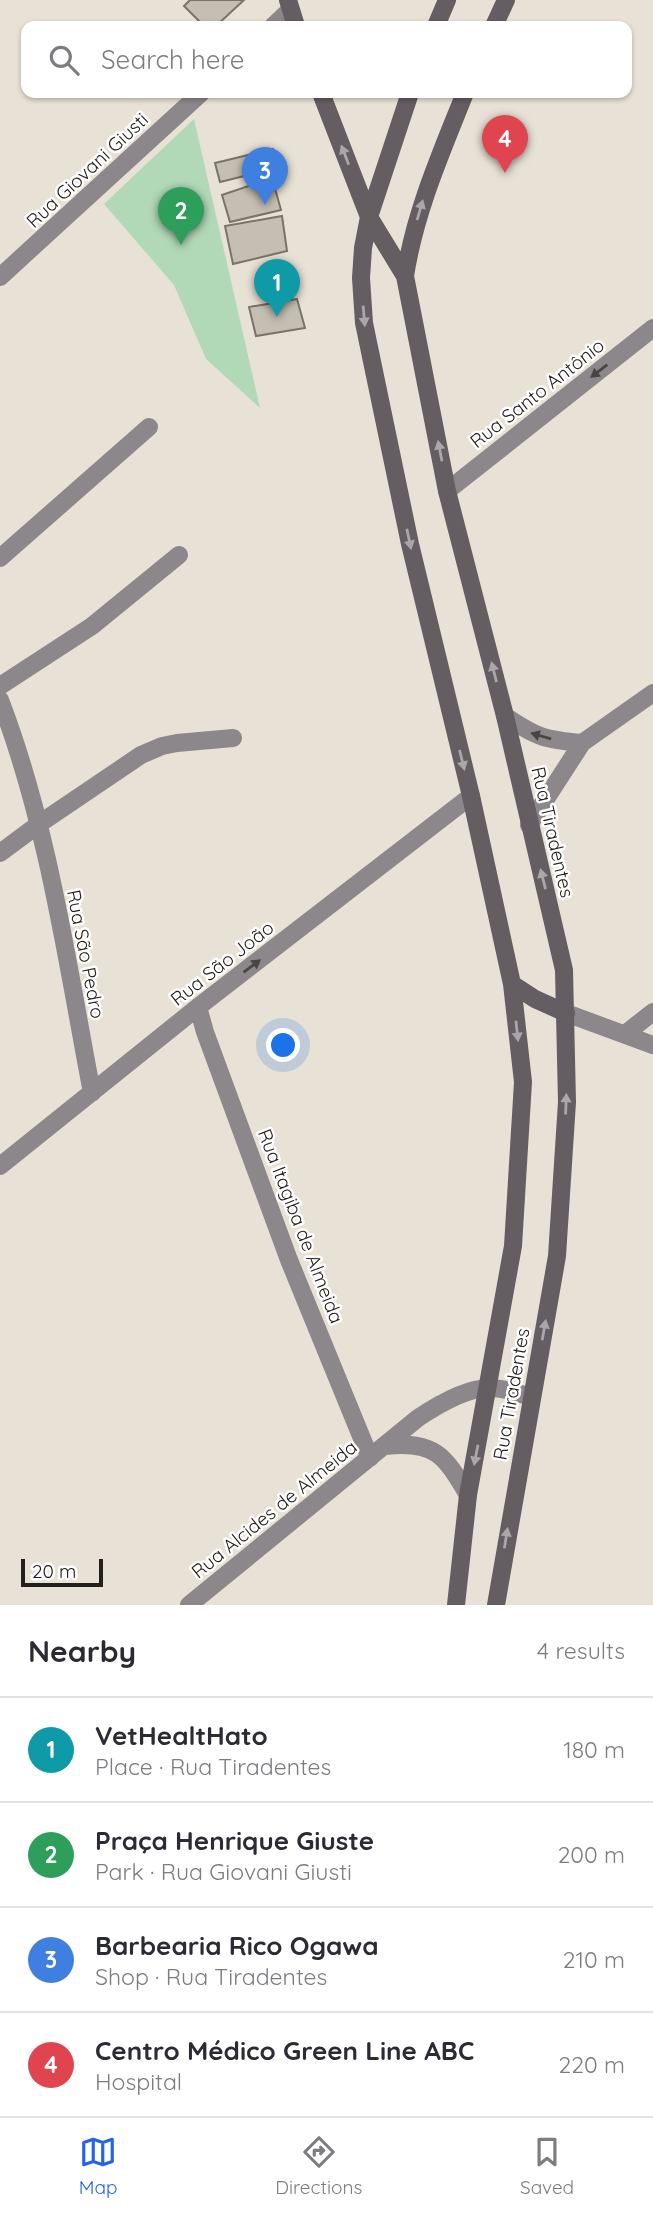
<!DOCTYPE html>
<meta charset="utf-8">
<style>
:root{--surface:#fff;--page:#f7f7f7;--text:#2b2b33;--muted:#7c7c81;--line:#e1e1e2;--accent:#2563eb}
body{margin:0;font-family:Quicksand,sans-serif;background:var(--page);color:var(--text)}
.scale{position:absolute;left:21px;bottom:18px;width:82px;box-sizing:border-box;padding-left:7px;border:4px solid #24211d;border-top:0;font-size:19px;line-height:24px;white-space:nowrap;color:#24211d;-webkit-text-stroke:5px #fff;paint-order:stroke}
.you{position:absolute;left:284px;top:1046px;width:24px;height:24px;margin:-18px;border:5px solid #fff;border-radius:50%;background:#1a73e8;box-shadow:0 0 0 10px #1a73e833}
.badge{display:grid;place-items:center;width:46px;height:46px;border-radius:50%;background:var(--accent);color:#fff;font-size:23px;font-weight:700}
.pin{position:absolute;translate:-50% -58px;filter:drop-shadow(0 2px 4px #0008)}
.pin::after{content:'';position:absolute;top:37px;width:24px;height:21px;background:inherit;clip-path:polygon(0 0,100% 0,50% 100%)}
.list{margin:0;padding:0;list-style:none}
h2{display:flex;justify-content:space-between;align-items:center;height:91px;margin:0;padding:0 28px;font-size:30px}
h2 small{font-size:23px;font-weight:400;color:var(--muted)}
.list li{display:grid;grid-template-columns:46px 1fr auto;gap:21px;align-items:center;box-sizing:border-box;height:105px;padding:0 28px;border-top:2px solid var(--line)}
.list b{display:block;font-size:26px;white-space:nowrap}
.list p{margin:0;font-size:23px;white-space:nowrap;color:var(--muted)}
.list em{font-size:23px;font-style:normal;color:var(--muted)}
.icon{flex:none;width:38px;height:38px;fill:none;stroke:currentColor;stroke-width:2;stroke-linecap:round;stroke-linejoin:round}
.map{position:relative;flex:none;width:653px;height:1605px;overflow:hidden}
.search{position:absolute;background:var(--surface);box-shadow:0 2px 5px #0004;left:21px;right:21px;top:21px;height:77px;display:flex;align-items:center;gap:18px;box-sizing:border-box;padding:0 24px;border-radius:14px;color:var(--muted);font-size:26px}
.sheet{height:511px;background:var(--surface)}
nav{display:flex;justify-content:space-around;align-items:center;box-sizing:border-box;height:98px;border-top:2px solid var(--line);background:var(--surface);font-size:19px;color:var(--muted)}
nav a{display:grid;justify-items:center;gap:4px}
nav .on{color:var(--accent)}
.map>svg:first-child{display:block}
.green{fill:#b1d8b7}
.building{fill:#c5beb3;stroke:#7a7369;stroke-width:2}
.lines{fill:none;stroke-linecap:round;stroke-linejoin:round}
.street{stroke:#8c878b;stroke-width:18}
.secondary{stroke:#645d62;stroke-width:18}
.oneway{fill:#aaa6a9}
.oneway2{fill:#484544}
.labels{text-anchor:middle;dominant-baseline:central;stroke-width:5;stroke-linejoin:round;paint-order:stroke}
.street-label{font-size:19px;fill:#24211d;stroke:#fff}
</style>
<div class="map">
<svg width="653" height="1605" viewBox="0 0 653 1605">
<rect width="100%" height="100%" fill="#e8e1d5"/>
<path class="green" d="M194,119L260,408L206,359L174,285L104,204Z"/>
<path class="building" d="M190,0H244L216,26H204L184,6Z
M273,149L281,167L220,182L215,163Z
M272,178L281,210L230,222L222,195Z
M282,216L287,251L233,264L225,226Z
M297,299L305,328L256,336L249,307Z"/>
<g class="lines">
<path class="street" d="M273,26L290,10
M0,277L201,93
M447,491L653,328
M0,558L149,427
M0,686L92,626L179,555
M0,700C48,825 67,962 92,1093
M505,716C536,737 545,740 582,743
M529,825L582,743L653,693
M0,853L39,824L141,755L162,746L177,743L233,738
M198,1007L205,1032L289,1260L370,1458
M566,1013L653,1045
M625,1034L653,1012
M0,1166L198,1007L471,796
M385,1446C435,1440 445,1456 468,1495
M189,1605L418,1418C436,1406 466,1388 489,1388C502,1387 519,1394 532,1397"/>
<path class="secondary" d="M288,0L296,26
M436,26L447,0
M494,26L506,0
M321,93L369,217L405,276L447,491L505,716L564,970L567,1102L557,1256L496,1605
M410,93L369,217L363,248L361,278L364,323L410,544L471,796L512,984L523,1082L513,1246L468,1495L456,1605
M405,276C415,212 441,153 465,93
M512,984L535,999L566,1013"/>
</g>
<defs><path id="oneway-solid" d="M-6-.8H1V-3.2L6.5 0L1 3.2V.8H-6Z" transform="scale(1.75)"/></defs>
<g class="oneway">
<use href="#oneway-solid" transform="translate(345 155) rotate(-111)"/>
<use href="#oneway-solid" transform="translate(420 210) rotate(-74)"/>
<use href="#oneway-solid" transform="translate(364 316) rotate(85)"/>
<use href="#oneway-solid" transform="translate(440 451) rotate(-101)"/>
<use href="#oneway-solid" transform="translate(409 539) rotate(78)"/>
<use href="#oneway-solid" transform="translate(494 672) rotate(-104)"/>
<use href="#oneway-solid" transform="translate(462 760) rotate(76)"/>
<use href="#oneway-solid" transform="translate(543 879) rotate(-104)"/>
<use href="#oneway-solid" transform="translate(517 1031) rotate(84)"/>
<use href="#oneway-solid" transform="translate(566 1104) rotate(-88)"/>
<use href="#oneway-solid" transform="translate(544 1330) rotate(-80)"/>
<use href="#oneway-solid" transform="translate(476 1455) rotate(101)"/>
<use href="#oneway-solid" transform="translate(506 1538) rotate(-81)"/>
</g>
<g class="oneway2">
<use href="#oneway-solid" transform="translate(599 371) rotate(142)"/>
<use href="#oneway-solid" transform="translate(541 736) rotate(-164)"/>
<use href="#oneway-solid" transform="translate(252 966) rotate(-37)"/>
</g>
<g class="labels">
<g class="street-label">
<text transform="translate(87 170) rotate(-43)">Rua Giovani Giusti</text>
<text transform="translate(537 393) rotate(-38)">Rua Santo Antônio</text>
<text transform="translate(553 832) rotate(77)">Rua Tiradentes</text>
<text transform="translate(86 954) rotate(79)">Rua São Pedro</text>
<text transform="translate(222 963) rotate(-38)">Rua São João</text>
<text transform="translate(301 1226) rotate(69)">Rua Itagiba de Almeida</text>
<text transform="translate(511 1394) rotate(-80)">Rua Tiradentes</text>
<text transform="translate(274 1509) rotate(-39)">Rua Alcides de Almeida</text>
</g>
</g>
</svg>
<div class="scale">20 m</div>
<div class="you"></div>
<div class="pin badge" style="left:277px;top:317px;background:#0f9aa8">1</div>
<div class="pin badge" style="left:181px;top:245px;background:#2e9e5b">2</div>
<div class="pin badge" style="left:265px;top:205px;background:#3f7fe0">3</div>
<div class="pin badge" style="left:505px;top:173px;background:#e0444e">4</div>
<div class="search"><svg class="icon" aria-label="search" viewBox="0 0 24 24"><circle cx="10" cy="10" r="6"/><path d="M15 15l6 6"/></svg>Search here</div>
</div>
<section class="sheet">
<h2>Nearby<small>4 results</small></h2>
<ul class="list">
<li><span class="badge" style="background:#0f9aa8">1</span><div><b>VetHealtHato</b><p>Place · Rua Tiradentes</p></div><em>180 m</em></li>
<li><span class="badge" style="background:#2e9e5b">2</span><div><b>Praça Henrique Giuste</b><p>Park · Rua Giovani Giusti</p></div><em>200 m</em></li>
<li><span class="badge" style="background:#3f7fe0">3</span><div><b>Barbearia Rico Ogawa</b><p>Shop · Rua Tiradentes</p></div><em>210 m</em></li>
<li><span class="badge" style="background:#e0444e">4</span><div><b>Centro Médico Green Line ABC</b><p>Hospital</p></div><em>220 m</em></li>
</ul>
</section>
<nav>
<a class="on"><svg class="icon" aria-label="map" viewBox="0 0 24 24"><path d="M3 6l6-2 6 2 6-2v14l-6 2-6-2-6 2zM9 4v14M15 6v14"/></svg>Map</a>
<a><svg class="icon" aria-label="directions" viewBox="0 0 24 24"><path d="M12 3l9 9-9 9-9-9zM9 14v-3h6M13 9l2 2-2 2"/></svg>Directions</a>
<a><svg class="icon" aria-label="saved" viewBox="0 0 24 24"><path d="M7 4h10v16l-5-4-5 4z"/></svg>Saved</a>
</nav>
